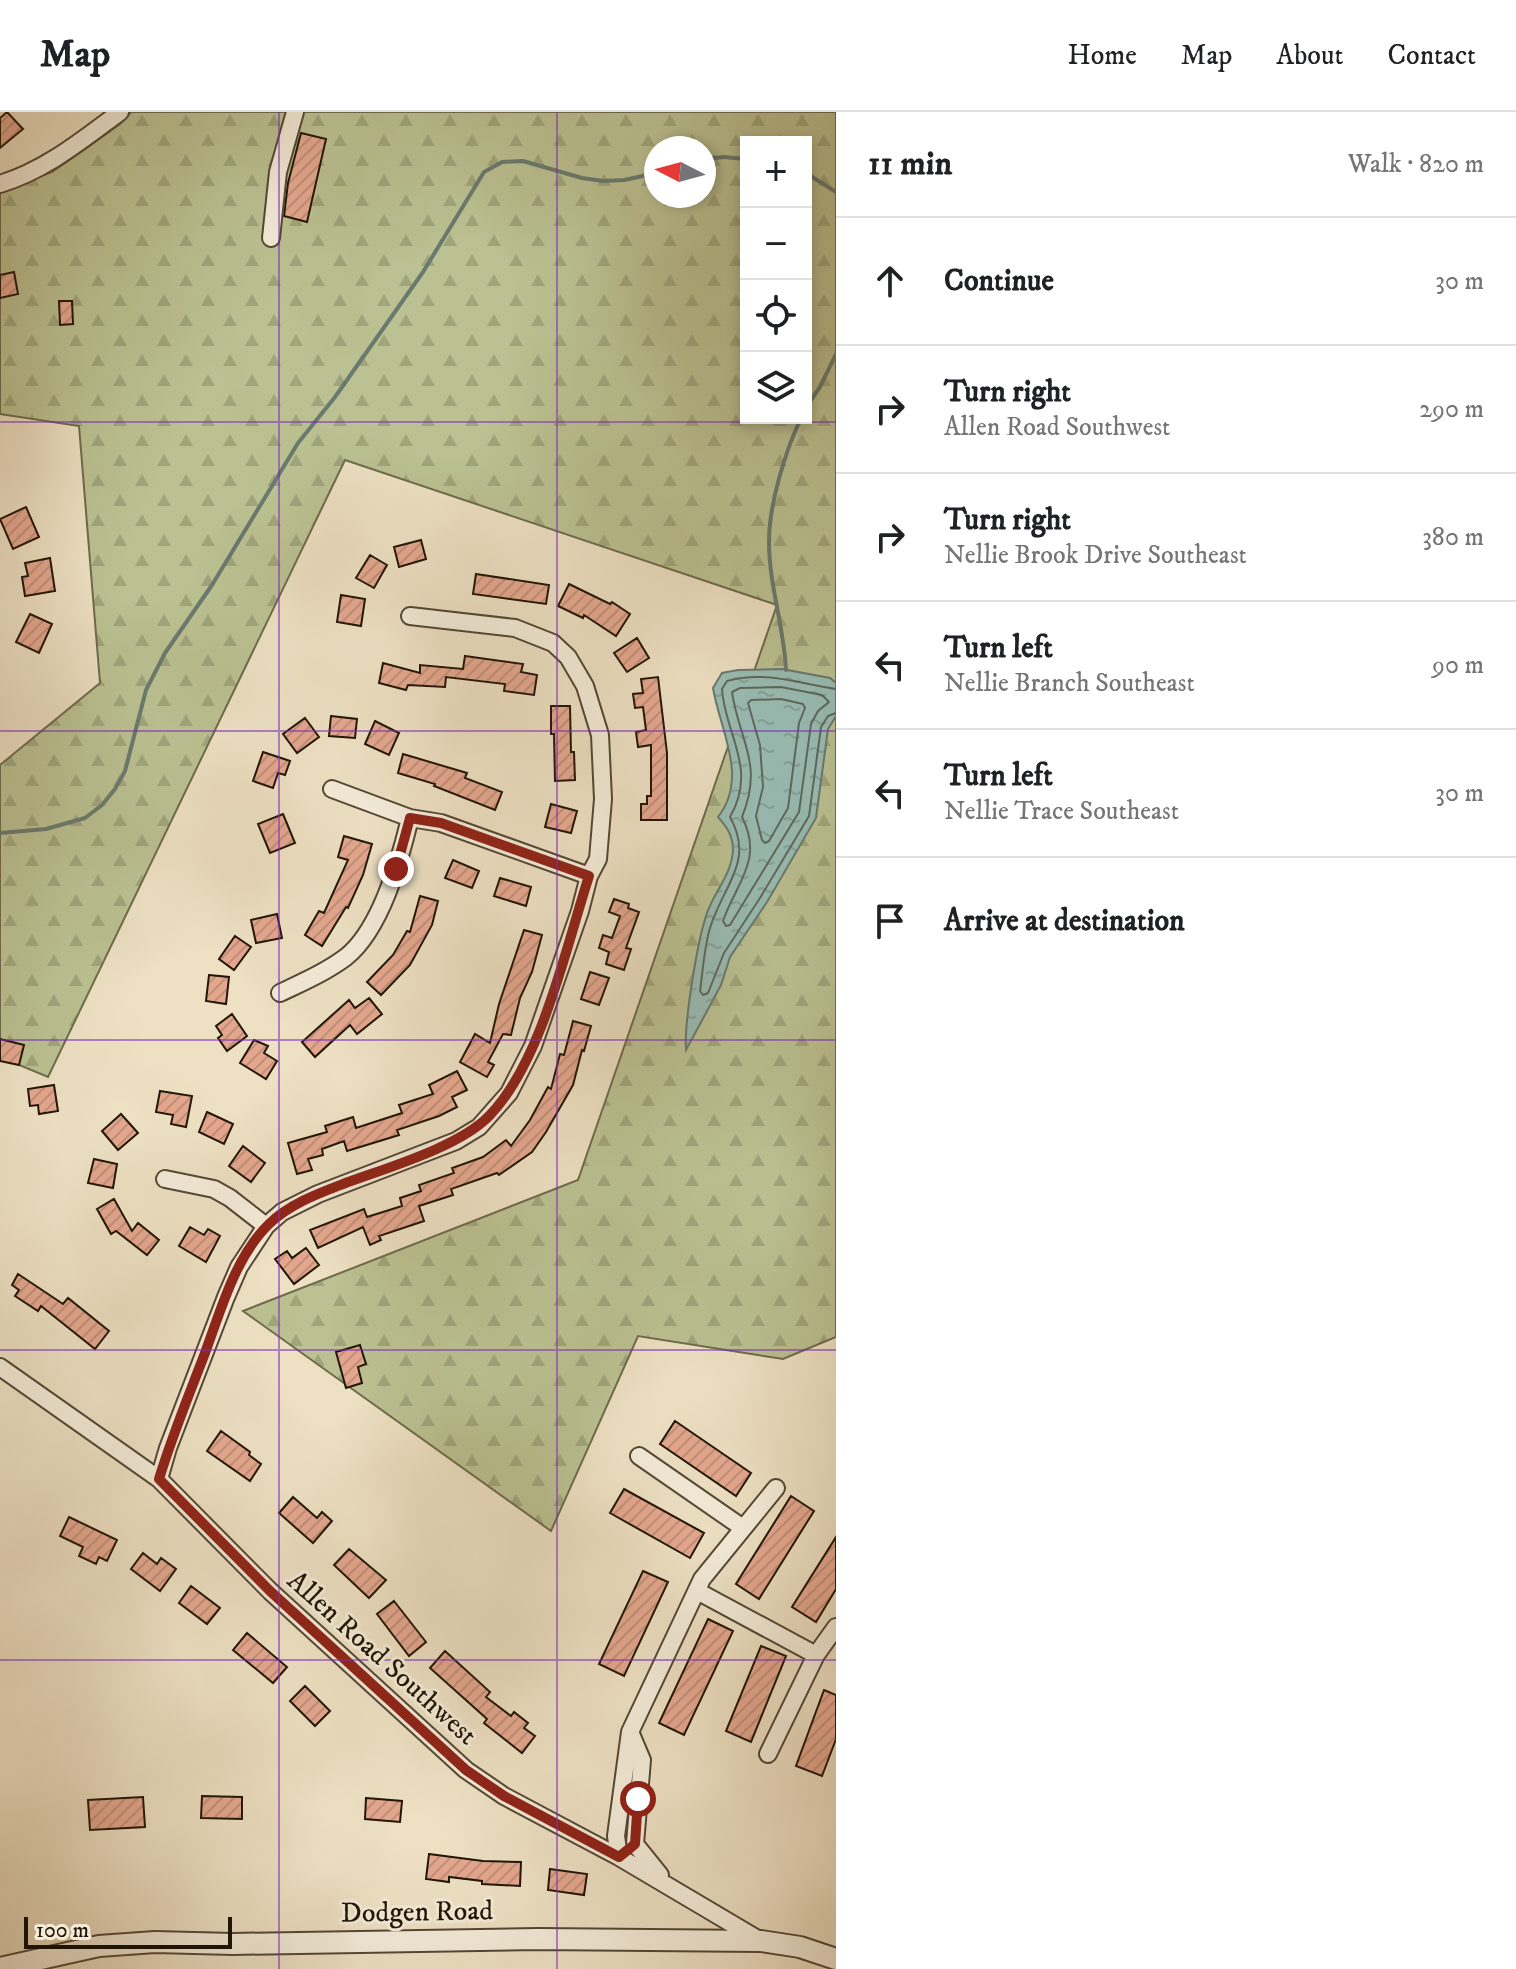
<!DOCTYPE html>
<meta charset="utf-8">
<style>
:root{--surface:#fff;--page:#f2f2f2;--text:#202124;--muted:#757577;--line:#e0e0e0}
body{margin:0;font-family:"IM FELL DW Pica",serif;background:var(--page);color:var(--text)}
.controls{position:absolute;right:24px;top:24px;display:grid;overflow:hidden;border-radius:0px;box-shadow:0 4px 12px #0003}
.controls button{width:72px;height:72px;display:grid;place-items:center;padding:0;border:0;border-bottom:2px solid var(--line);background:var(--surface);color:var(--text);font:40px sans-serif}
.compass{position:absolute;left:644px;top:24px;width:72px;height:72px;border-radius:50%;background:var(--surface);box-shadow:0 4px 12px #0003;rotate:276deg}
.scale{position:absolute;left:24px;bottom:20px;width:208px;box-sizing:border-box;padding-left:8px;border:4px solid #211506;border-top:0;font-size:22px;line-height:28px;white-space:nowrap;color:#211506;-webkit-text-stroke:6px #f3ebd8;paint-order:stroke}
.stop{position:absolute;width:24px;height:24px;margin:-18px;border:6px solid #8f2418;border-radius:50%;background:#fff}
.stop.end{background:#8f2418;border-color:#fff;box-shadow:0 2px 8px #0008}
.list{margin:0;padding:0;list-style:none}
h2{display:flex;justify-content:space-between;align-items:center;height:104px;margin:0;padding:0 32px;font-size:34px}
h2 small{font-size:26px;font-weight:400;color:var(--muted)}
.list li{display:grid;grid-template-columns:52px 1fr auto;gap:24px;align-items:center;box-sizing:border-box;height:128px;padding:0 32px;border-top:2px solid var(--line)}
.list b{display:block;font-size:30px;white-space:nowrap}
.list p{margin:0;font-size:26px;white-space:nowrap;color:var(--muted)}
.list em{font-size:26px;font-style:normal;color:var(--muted)}
.icon{flex:none;width:44px;height:44px;fill:none;stroke:currentColor;stroke-width:2;stroke-linecap:round;stroke-linejoin:round}
.map{position:relative;flex:none;width:836px;height:1857px;overflow:hidden}
header{display:flex;align-items:center;gap:48px;box-sizing:border-box;height:112px;padding:0 40px;background:var(--surface);border-bottom:2px solid var(--line)}
header strong{font-size:38px}
nav{display:flex;gap:44px;margin-inline-start:auto;font-size:28px}
main{display:flex}
aside{flex:1;background:var(--surface)}
.map>svg:first-child{display:block}
.forest{fill:url(#forest-firs);stroke:#6e6b4c;stroke-width:2;fill-rule:evenodd}
.water{fill:url(#water-ripples);stroke:#697a6f;stroke-width:2}
.lines{fill:none;stroke-linecap:round;stroke-linejoin:round}
.shore{stroke:#5d695e;stroke-width:2}
.stream{stroke:#697a6f;stroke-width:4}
.building{fill:url(#building-hatch);stroke:#211506;stroke-width:2}
.minor-casing{stroke:#544835;stroke-width:20}
.tertiary-casing{stroke:#544835;stroke-width:24}
.minor{stroke:#f3ebd8;stroke-width:16}
.tertiary{stroke:#f3ebd8;stroke-width:20}
.route{stroke:#8f2418;stroke-width:10}
.grid{fill:none;stroke:#7b2cbf;stroke-width:2;stroke-opacity:0.55}
.labels{text-anchor:middle;dominant-baseline:central;stroke-width:6;stroke-linejoin:round;paint-order:stroke}
.street-label{font-size:28px;fill:#211506;stroke:#f3ebd8}
</style>
<header>
<strong>Map</strong>
<nav><a>Home</a><a>Map</a><a>About</a><a>Contact</a></nav>
</header>
<main>
<div class="map">
<svg width="836" height="1857" viewBox="0 0 836 1857">
<defs>
<pattern id="forest-firs" width="22" height="20" patternUnits="userSpaceOnUse" patternTransform="scale(2)"><rect width="22" height="20" fill="#bbc192"/><path d="M5 1l3.5 6h-7zM16 11l3.5 6h-7z" fill="#a0a57c"/></pattern>
<pattern id="water-ripples" width="26" height="14" patternUnits="userSpaceOnUse" patternTransform="scale(2)"><rect width="26" height="14" fill="#99bdb5"/><path d="M2 4q2-2 4 0t4 0M15 11q2-2 4 0t4 0" fill="none" stroke="#84a29a"/></pattern>
<pattern id="building-hatch" width="6" height="6" patternUnits="userSpaceOnUse" patternTransform="scale(2)"><rect width="6" height="6" fill="#e4a78e"/><path d="M-1 1l2-2M0 6l6-6M5 7l2-2" fill="none" stroke="#c38f79"/></pattern>
</defs>
<rect width="100%" height="100%" fill="#ede0c3"/>
<filter id="stains"><feTurbulence type="fractalNoise" baseFrequency=".0025" numOctaves="4"/><feColorMatrix values="0 0 0 0 .2 0 0 0 0 .09 0 0 0 0 .02 0 0 0 .5 -.17"/></filter>
<radialGradient id="worn" r=".72"><stop offset=".6" stop-color="#630" stop-opacity="0"/><stop offset="1" stop-color="#630" stop-opacity=".3"/></radialGradient>
<path class="forest" d="M131,0H836V1225L783,1247L638,1224L551,1419L243,1199L578,1068L777,493L345,348L48,965L0,945V653L100,571L79,314L0,302V78L52,60L120,12ZM746,30H806V306H746ZM656,36H704V84H656Z"/>
<path class="water" d="M782,557L830,566L836,571V604L828,617L816,706L767,790L730,845L721,873L686,938C684,910 698,822 709,796C717,777 732,760 733,738C733,724 727,715 718,705C749,665 720,619 713,576L722,561L738,558Z"/>
<g class="lines">
<path class="shore" d="M781,575L822,583L829,590L818,599L811,612L799,700L730,813L726,814L723,809C736,771 764,748 742,705C764,651 739,629 732,580L740,576Z
M836,577C800,572 765,558 727,569L722,577C725,623 758,656 730,705C755,750 723,773 710,816C704,836 703,858 700,879L703,883L708,881L724,841L760,786L809,704L821,615L828,604L836,601
M781,587L803,592L805,596L799,611L788,696L769,729L765,731L762,728L756,704L763,675L760,633L748,591L751,588Z"/>
<path class="stream" d="M704,47L724,45L746,47
M806,61L836,80
M806,295L820,275L836,242
M786,558C784,515 769,473 769,430C769,392 785,340 801,306
M0,721L46,717L85,706L102,693L115,677L125,659L146,578L165,541L212,473L298,331L335,285L423,160L484,60L502,50L523,49L582,66L603,69L624,68L643,64L656,57"/>
</g>
<path class="building" d="M7,0L23,17L0,36V6Z
M301,21L326,27L307,110L284,104L288,71Z
M14,160L18,182L0,186V163Z
M59,189H72L73,212L60,213Z
M26,395L39,425L13,437L0,407Z
M421,428L426,447L399,455L394,435Z
M370,443L387,453L374,476L356,466Z
M50,446L55,479L25,484L22,465L28,464L25,451Z
M476,462L549,473L546,492L473,482Z
M569,472L610,492L612,490L630,502L616,524L584,503L583,506L558,494Z
M341,483L365,487L361,514L337,510Z
M30,502L52,512L39,541L16,530Z
M637,526L649,546L627,560L614,541Z
M465,544L523,552L521,560L537,563L534,583L504,579L505,572L446,565L445,575L408,573L406,578L379,571L383,551L420,561V553L463,557Z
M658,565L667,641V708H641V692H647V684H651V633L638,635L636,620L646,618L643,595L635,596L633,582L643,581L641,567Z
M551,594H570L571,640H574L575,668L555,669L554,622H551Z
M331,604L357,607L355,626L329,624Z
M305,606L319,625L297,641L283,622Z
M375,609L399,621L389,643L365,632Z
M263,640L290,649L285,663L278,661L273,676L253,669Z
M403,642L467,661L465,666L502,680L495,698L434,674L435,672L398,661Z
M551,692L577,699L571,721L545,715Z
M283,702L295,731L270,741L258,712Z
M344,724L372,732L363,763L348,796L346,795L322,834L305,823L319,799L324,801L348,748L338,745Z
M453,748L479,759L472,776L445,766Z
M500,766L531,775L526,794L494,784Z
M420,784L438,789L432,813L410,853L381,883L367,870L393,843L407,819L410,820Z
M614,787L629,792L628,796L639,800L626,836L631,837L624,858L606,852L609,840L599,836L603,823L612,826L620,804L609,800Z
M277,802L282,826L256,831L251,808Z
M524,818L542,823L532,860L520,886L511,923L503,922L488,950L494,953L487,965L460,950L475,922L490,931L499,892Z
M235,824L251,835L234,858L219,847Z
M590,860L609,866L599,893L581,887Z
M209,863L229,865L226,892L206,889Z
M369,886L382,902L357,922L350,913L315,945L302,930L349,888L355,896Z
M232,902L247,924L227,939L218,926L222,923L216,914Z
M573,909L591,914L584,939L582,938L573,973L546,1020L532,1040L499,1063L497,1061L451,1077L453,1083L419,1094L424,1109L379,1124L381,1128L370,1133L363,1115L318,1136L310,1118L364,1097L367,1105L402,1094L400,1086L421,1079L419,1073L454,1061L452,1056L483,1045L506,1028L511,1034L530,1008L548,975L551,977L560,942L564,943Z
M0,927L24,933L19,953L0,949Z
M254,928L268,934L264,941L277,949L266,967L240,951Z
M457,959L467,978L452,985L457,995L439,1004L397,1018L399,1023L347,1039L344,1029L322,1037L323,1043L308,1047L312,1058L297,1062L288,1031L327,1020L325,1014L353,1005L356,1016L402,1001L399,993L433,982L429,973Z
M54,973L58,999L39,1002L38,993L30,994L28,977Z
M160,979L192,984L186,1015L171,1012L173,1003L156,1000Z
M207,1000L233,1012L224,1032L199,1020Z
M121,1002L138,1021L118,1038L102,1019Z
M243,1034L265,1051L251,1070L229,1054Z
M94,1047L117,1052L113,1076L88,1071Z
M114,1087L132,1119L138,1111L159,1128L147,1143L116,1119L111,1122L97,1097Z
M190,1115L204,1123L208,1117L220,1124L206,1150L179,1134Z
M306,1136L319,1153L294,1172L275,1147L287,1139L292,1146Z
M18,1162L63,1192L68,1186L109,1219L95,1237L41,1194L38,1199L15,1184L19,1178L12,1173Z
M360,1233L366,1252L358,1255L362,1271L346,1276L336,1240Z
M675,1309L751,1361L736,1384L660,1332Z
M221,1319L250,1340L249,1343L261,1352L250,1369L207,1339Z
M624,1377L704,1421L690,1446L610,1401Z
M791,1384L814,1399L759,1487L736,1472Z
M293,1385L317,1406L322,1400L332,1409L313,1431L279,1401Z
M69,1405L117,1428L107,1449L99,1445L96,1452L79,1444L83,1435L60,1424Z
M836,1425V1477L816,1510L792,1495Z
M349,1437L386,1468L369,1486L334,1453Z
M143,1441L157,1452L161,1446L176,1457L160,1479L131,1457Z
M643,1459L668,1470L624,1564L599,1552Z
M191,1474L220,1496L207,1512L179,1491Z
M394,1489L426,1530L409,1544L377,1502Z
M708,1507L733,1519L684,1623L659,1611Z
M247,1521L287,1555L273,1571L233,1538Z
M761,1534L786,1544L751,1630L726,1619Z
M445,1539L490,1580L486,1585L511,1604L514,1600L528,1611L524,1616L535,1624L522,1641L484,1611L487,1607L430,1556Z
M305,1574L330,1599L315,1614L290,1589Z
M824,1578L836,1583V1627L822,1664L796,1654Z
M202,1684L242,1685V1707L201,1706Z
M143,1685L145,1715L90,1718L88,1688Z
M366,1686L402,1689L400,1710L365,1707Z
M429,1742L483,1749L521,1750L520,1774L482,1772V1769L449,1765V1770L426,1767Z
M550,1757L587,1762L584,1783L548,1778Z"/>
<g class="lines">
<defs>
<path id="minor" d="M0,72C46,58 82,28 120,0
M271,126L278,60L295,0
M332,677L410,706L441,711L589,764
M280,881C303,870 326,860 346,845C381,817 400,748 410,706
M165,1067L214,1077L230,1086L266,1114
M0,1255L159,1367L270,1479L466,1658L504,1684L619,1745L761,1829
M639,1344L743,1416
M159,1367L168,1336L226,1185L239,1155L266,1114L282,1100L318,1082L456,1029L479,1015L509,981L533,934L580,799L589,764L598,747L603,687L600,623L585,574L568,545L553,531L515,516L410,504
M697,1479L816,1543
M631,1622L642,1648L635,1732L660,1763
M768,1642L816,1543L836,1515
M619,1745L616,1724L630,1620L702,1467L776,1376"/>
<path id="tertiary" d="M0,1856L99,1834L155,1830L233,1832L538,1827L761,1829L800,1835L836,1847"/>
</defs>
<use href="#minor" class="minor-casing"/>
<use href="#tertiary" class="tertiary-casing"/>
<use href="#minor" class="minor"/>
<use href="#tertiary" class="tertiary"/>
</g>
<g class="lines">
<path class="route" d="M396,757L410,706L441,711L589,764C566,835 542,949 490,1003C460,1035 386,1056 343,1072C317,1082 290,1092 269,1112C235,1145 221,1198 205,1241C189,1283 172,1324 159,1367L270,1479L466,1658L504,1684L619,1745L635,1732L638,1687"/>
</g>
<path class="grid" d="M279,0V1857M557,0V1857M0,310H836M0,619H836M0,928H836M0,1238H836M0,1548H836"/>
<g class="labels">
<g class="street-label">
<text transform="translate(382 1546) rotate(42)">Allen Road Southwest</text>
<text transform="translate(417 1800) rotate(-1)">Dodgen Road</text>
</g>
</g>
<rect width="100%" height="100%" filter="url(#stains)"/>
<rect width="100%" height="100%" fill="url(#worn)"/>
</svg>
<div class="controls">
<button>+</button>
<button>−</button>
<button><svg class="icon" aria-label="locate" viewBox="0 0 24 24"><circle cx="12" cy="12" r="6"/><path d="M12 2v4M12 18v4M2 12h4M18 12h4"/></svg></button>
<button><svg class="icon" aria-label="layers" viewBox="0 0 24 24"><path d="M12 4l9 5-9 5-9-5zM3 14l9 5 9-5"/></svg></button>
</div>
<svg class="compass" viewBox="-18 -18 36 36"><path d="M0-13l5 13h-10z" fill="#e53935"/><path d="M0 13l5-13h-10z" fill="#757577"/></svg>
<div class="scale">100 m</div>
<div class="stop" style="left:638px;top:1687px"></div>
<div class="stop end" style="left:396px;top:757px"></div>
</div>
<aside>
<h2>11 min<small>Walk · 820 m</small></h2>
<ul class="list">
<li><svg class="icon" aria-label="ahead" viewBox="0 0 24 24"><path d="M12 20V5M6 11l6-6 6 6"/></svg><div><b>Continue</b></div><em>30 m</em></li>
<li><svg class="icon" aria-label="right" viewBox="0 0 24 24"><path d="M7 20v-9h11M14 6l5 5-5 5"/></svg><div><b>Turn right</b><p>Allen Road Southwest</p></div><em>290 m</em></li>
<li><svg class="icon" aria-label="right" viewBox="0 0 24 24"><path d="M7 20v-9h11M14 6l5 5-5 5"/></svg><div><b>Turn right</b><p>Nellie Brook Drive Southeast</p></div><em>380 m</em></li>
<li><svg class="icon" aria-label="left" viewBox="0 0 24 24"><path d="M17 20v-9H6M10 6l-5 5 5 5"/></svg><div><b>Turn left</b><p>Nellie Branch Southeast</p></div><em>90 m</em></li>
<li><svg class="icon" aria-label="left" viewBox="0 0 24 24"><path d="M17 20v-9H6M10 6l-5 5 5 5"/></svg><div><b>Turn left</b><p>Nellie Trace Southeast</p></div><em>30 m</em></li>
<li><svg class="icon" aria-label="arrive" viewBox="0 0 24 24"><path d="M6 21V4h12l-3 4 3 4H6"/></svg><div><b>Arrive at destination</b></div></li>
</ul>
</aside>
</main>
